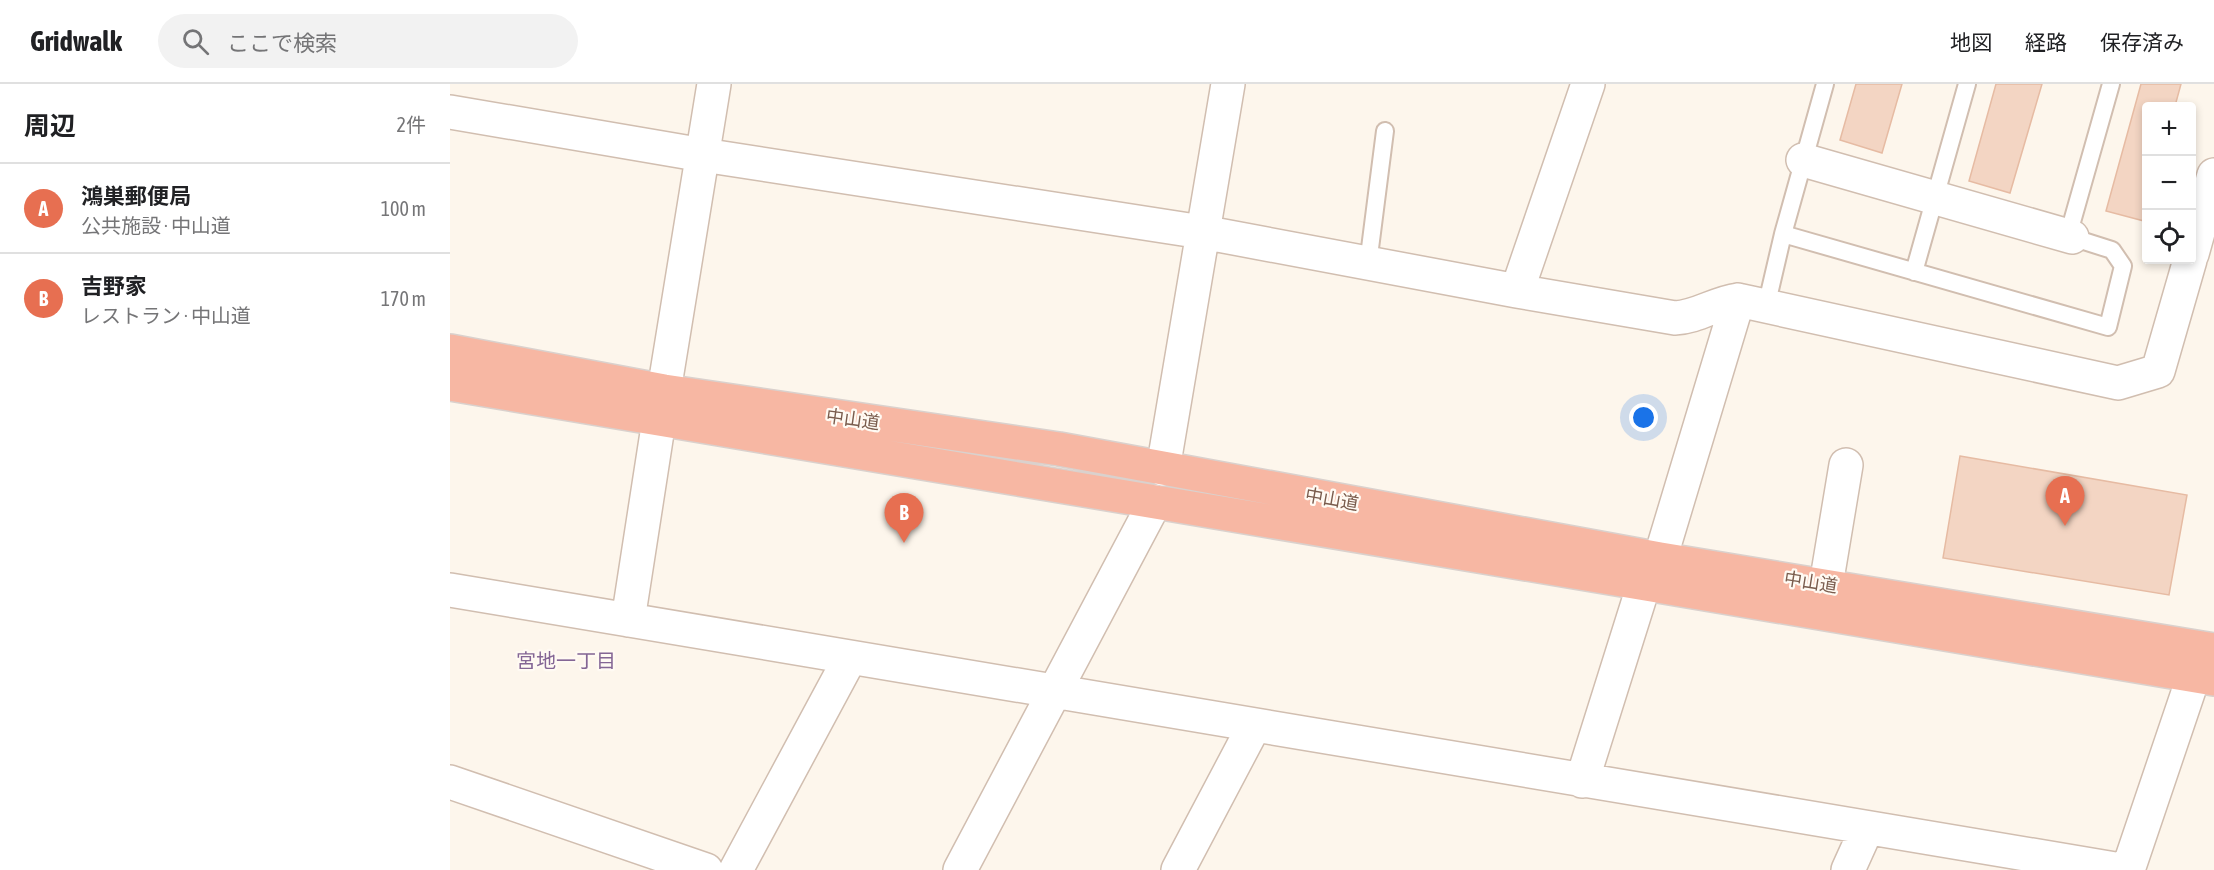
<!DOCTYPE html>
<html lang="ja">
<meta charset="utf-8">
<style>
:root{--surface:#fff;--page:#f2f2f2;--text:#202124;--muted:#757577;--line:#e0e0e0;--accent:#e76f51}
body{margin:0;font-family:"Asap Condensed","Noto Sans JP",sans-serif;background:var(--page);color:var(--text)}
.controls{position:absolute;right:18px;top:18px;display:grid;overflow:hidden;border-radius:6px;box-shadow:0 3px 9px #0003}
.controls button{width:54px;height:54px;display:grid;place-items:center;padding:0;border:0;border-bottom:2px solid var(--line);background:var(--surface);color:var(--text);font:30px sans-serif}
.you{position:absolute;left:1194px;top:334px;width:21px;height:21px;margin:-15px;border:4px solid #fff;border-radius:50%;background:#1a73e8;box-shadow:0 0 0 9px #1a73e833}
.badge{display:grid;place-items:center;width:39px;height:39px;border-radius:50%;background:var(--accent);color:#fff;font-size:20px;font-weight:700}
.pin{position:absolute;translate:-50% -50px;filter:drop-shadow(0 2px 3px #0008)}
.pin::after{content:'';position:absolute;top:32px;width:21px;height:18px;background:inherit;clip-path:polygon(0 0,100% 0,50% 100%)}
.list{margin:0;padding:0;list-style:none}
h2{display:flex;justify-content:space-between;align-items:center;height:78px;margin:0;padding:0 24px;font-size:26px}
h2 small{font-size:20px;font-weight:400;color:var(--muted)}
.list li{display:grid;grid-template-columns:39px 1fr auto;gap:18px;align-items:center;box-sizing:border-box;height:90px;padding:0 24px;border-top:2px solid var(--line)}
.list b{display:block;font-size:22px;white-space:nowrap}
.list p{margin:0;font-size:20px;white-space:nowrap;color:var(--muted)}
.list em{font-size:20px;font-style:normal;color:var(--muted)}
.icon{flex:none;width:33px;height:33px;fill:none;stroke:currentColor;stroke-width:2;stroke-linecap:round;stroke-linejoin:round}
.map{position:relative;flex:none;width:1764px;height:786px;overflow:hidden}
header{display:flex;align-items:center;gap:36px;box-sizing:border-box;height:84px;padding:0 30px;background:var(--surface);border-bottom:2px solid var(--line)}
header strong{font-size:28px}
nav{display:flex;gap:33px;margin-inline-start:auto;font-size:21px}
.search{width:420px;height:54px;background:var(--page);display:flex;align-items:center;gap:15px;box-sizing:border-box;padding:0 21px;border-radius:33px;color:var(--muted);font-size:22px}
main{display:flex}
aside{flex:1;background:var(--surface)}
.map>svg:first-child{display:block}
.building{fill:#f3d5c3;stroke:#e6bba3;stroke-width:1.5}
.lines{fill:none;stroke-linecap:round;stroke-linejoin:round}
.lane-casing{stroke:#d1beb0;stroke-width:20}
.street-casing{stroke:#d1beb0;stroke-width:36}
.highway-casing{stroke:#dad1cd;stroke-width:36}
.lane{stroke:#fff;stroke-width:16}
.street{stroke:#fff;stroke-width:33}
.highway{stroke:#f7b7a3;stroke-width:33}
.labels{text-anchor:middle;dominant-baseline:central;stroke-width:4.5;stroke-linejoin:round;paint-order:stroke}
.street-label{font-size:18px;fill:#7a5c4d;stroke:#fffaf3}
.neighbourhood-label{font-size:20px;fill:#846695;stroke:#fffaf3}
</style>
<header>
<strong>Gridwalk</strong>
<div class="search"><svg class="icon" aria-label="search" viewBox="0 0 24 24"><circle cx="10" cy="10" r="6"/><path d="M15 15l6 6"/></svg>ここで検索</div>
<nav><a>地図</a><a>経路</a><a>保存済み</a></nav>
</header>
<main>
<aside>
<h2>周辺<small>2件</small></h2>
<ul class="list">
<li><span class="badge">A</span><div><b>鴻巣郵便局</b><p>公共施設 · 中山道</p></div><em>100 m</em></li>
<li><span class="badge">B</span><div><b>吉野家</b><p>レストラン · 中山道</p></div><em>170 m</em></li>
</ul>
</aside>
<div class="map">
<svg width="1764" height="786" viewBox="0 0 1764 786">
<rect width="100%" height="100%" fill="#fdf6ec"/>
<path class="building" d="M1406,0H1452L1432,69L1390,56Z
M1546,0H1592L1560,109L1519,97Z
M1691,0H1731L1725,22H1696V126L1694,137L1656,127Z
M1510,372L1737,411L1719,511L1493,474Z"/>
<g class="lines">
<defs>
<path id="lane" d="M1333,150L1375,0
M918,180L935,47
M1464,188L1517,0
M1316,223L1333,150L1658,243L1673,182L1662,166L1618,152L1661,0"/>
<path id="street" d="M0,28L253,71L752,148L1067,207L1225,234C1248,233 1265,219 1288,216L1668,299L1708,287L1740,176
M1353,76L1622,153
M1742,170L1764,91
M1067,207L1138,0
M214,307L264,0
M713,385L778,0
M1210,475L1288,216
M1376,501L1396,381
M0,506L1671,786
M178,536L209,336
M1132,697L1194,500
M0,698L256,786
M286,786L400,574
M510,786L705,418
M728,786L804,642
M1398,786L1417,744
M1678,786L1744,591"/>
<path id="highway" d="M0,267L214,307L609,365L1210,475L1764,566
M0,300L1764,595"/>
</defs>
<use href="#lane" class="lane-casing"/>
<use href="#street" class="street-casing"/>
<use href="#highway" class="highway-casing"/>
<use href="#lane" class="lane"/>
<use href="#street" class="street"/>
<use href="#highway" class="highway"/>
</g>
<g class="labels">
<g class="street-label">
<text transform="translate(403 335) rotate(8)">中山道</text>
<text transform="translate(882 415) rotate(10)">中山道</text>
<text transform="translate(1361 498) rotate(9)">中山道</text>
</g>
<g class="neighbourhood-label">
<text x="116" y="576">宮地一丁目</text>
</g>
</g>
</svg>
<div class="controls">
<button>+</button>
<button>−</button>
<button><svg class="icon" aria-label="locate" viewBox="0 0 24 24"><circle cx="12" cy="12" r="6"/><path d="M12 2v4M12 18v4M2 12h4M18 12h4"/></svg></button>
</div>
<div class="you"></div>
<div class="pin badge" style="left:1615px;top:442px">A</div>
<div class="pin badge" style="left:454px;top:459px">B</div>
</div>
</main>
